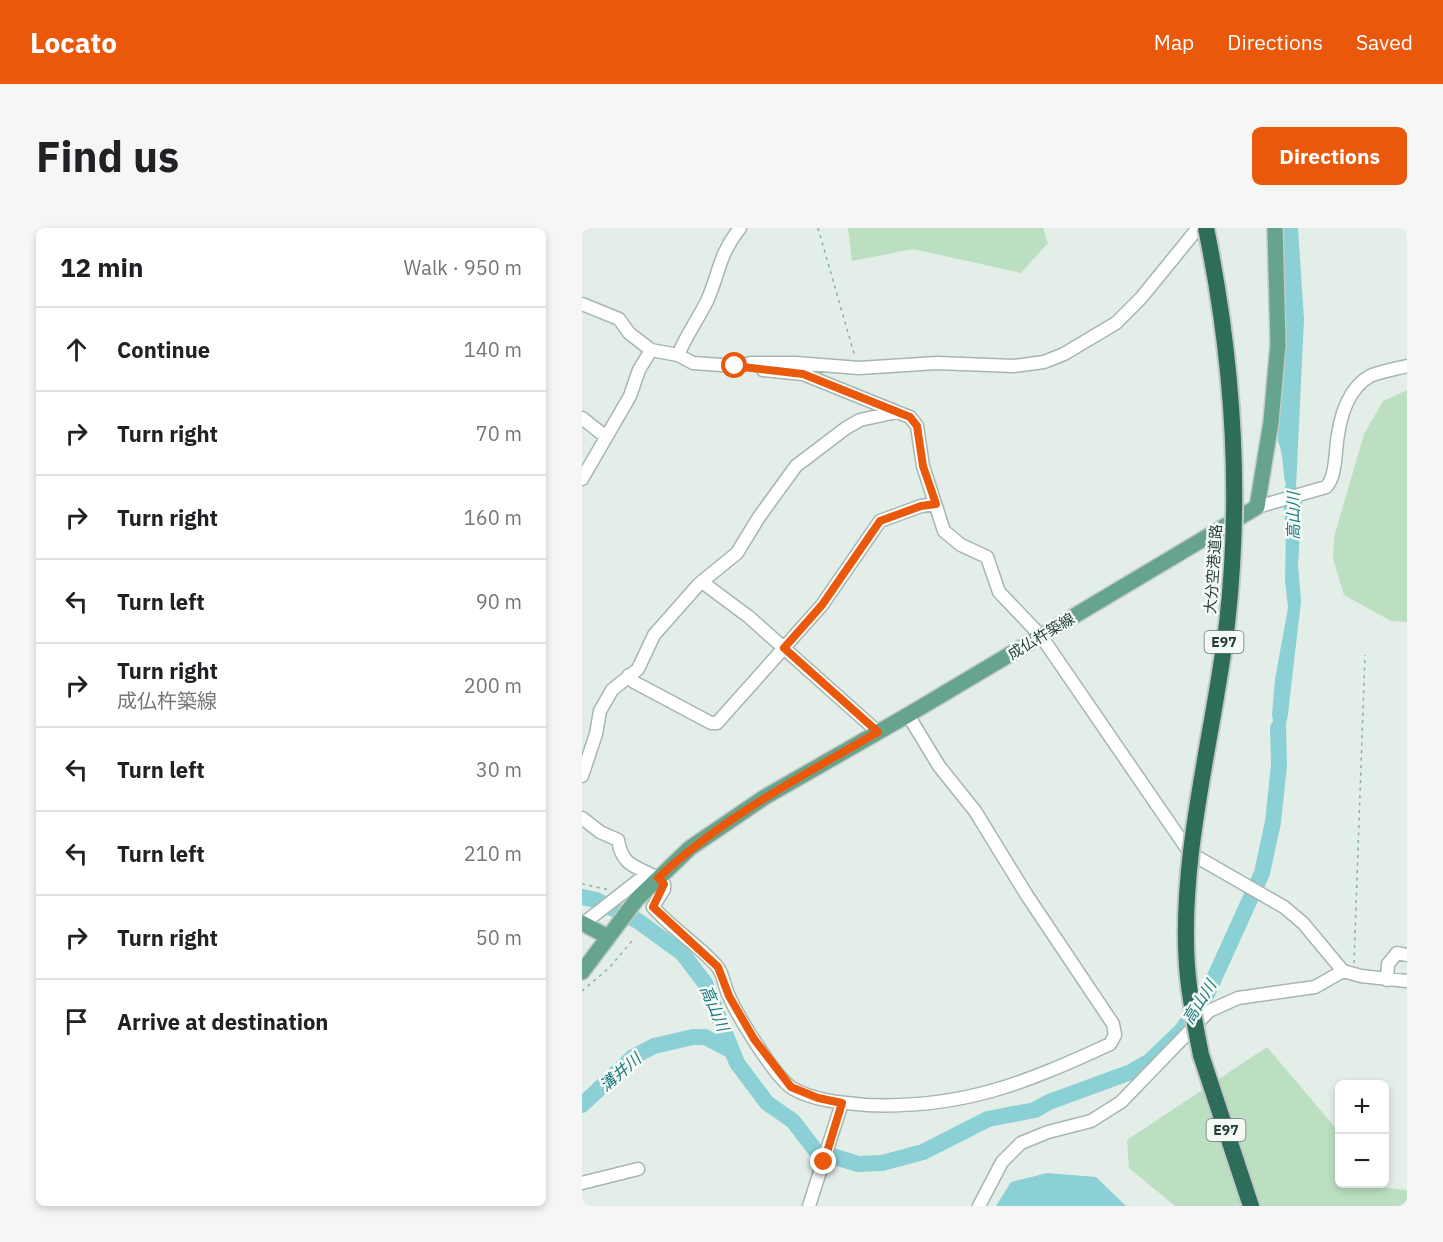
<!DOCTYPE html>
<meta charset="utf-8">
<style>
:root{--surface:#fff;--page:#f6f6f6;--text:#202124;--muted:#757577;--line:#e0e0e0;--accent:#ea580c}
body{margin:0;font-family:"IBM Plex Sans","Noto Sans JP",sans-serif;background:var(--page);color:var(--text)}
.controls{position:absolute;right:18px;bottom:18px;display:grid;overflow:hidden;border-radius:9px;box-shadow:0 3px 9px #0003}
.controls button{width:54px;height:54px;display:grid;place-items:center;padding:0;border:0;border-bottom:2px solid var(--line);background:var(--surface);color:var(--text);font:30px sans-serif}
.stop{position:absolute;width:18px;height:18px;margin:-14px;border:4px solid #ea580c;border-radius:50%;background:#fff}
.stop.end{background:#ea580c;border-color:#fff;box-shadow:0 2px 6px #0008}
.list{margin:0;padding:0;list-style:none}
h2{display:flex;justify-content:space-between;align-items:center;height:78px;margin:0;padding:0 24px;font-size:26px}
h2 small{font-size:20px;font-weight:400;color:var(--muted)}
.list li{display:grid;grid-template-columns:39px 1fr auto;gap:18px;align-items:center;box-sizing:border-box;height:84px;padding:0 24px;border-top:2px solid var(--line)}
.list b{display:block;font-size:22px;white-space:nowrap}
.list p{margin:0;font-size:20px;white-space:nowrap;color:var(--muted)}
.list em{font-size:20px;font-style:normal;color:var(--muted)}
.icon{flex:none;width:33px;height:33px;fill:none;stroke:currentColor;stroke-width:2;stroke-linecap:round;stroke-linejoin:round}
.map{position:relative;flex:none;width:825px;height:978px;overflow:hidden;border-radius:9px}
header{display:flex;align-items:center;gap:36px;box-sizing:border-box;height:84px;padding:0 30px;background:var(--accent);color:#fff}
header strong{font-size:28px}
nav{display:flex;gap:33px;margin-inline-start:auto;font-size:21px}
.intro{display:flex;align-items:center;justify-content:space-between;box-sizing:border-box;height:144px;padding:0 36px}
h1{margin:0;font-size:42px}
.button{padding:15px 27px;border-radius:9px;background:var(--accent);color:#fff;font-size:21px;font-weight:700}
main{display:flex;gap:36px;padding:0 36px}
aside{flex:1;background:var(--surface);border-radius:9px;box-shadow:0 3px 9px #0003}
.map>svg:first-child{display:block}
.green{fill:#bcdfc2}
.water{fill:#8bd0d4}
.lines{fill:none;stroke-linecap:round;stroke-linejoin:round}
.river{stroke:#8bd0d4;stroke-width:16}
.minor-casing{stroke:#a6b6af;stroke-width:15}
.major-casing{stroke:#c1cac6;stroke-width:18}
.highway-casing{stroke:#c1cac6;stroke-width:20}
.path{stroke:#83b29e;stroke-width:1.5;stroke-dasharray:3 4.5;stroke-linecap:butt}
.minor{stroke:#fff;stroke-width:12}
.major{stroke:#67a48e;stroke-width:15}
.highway{stroke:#2d6d59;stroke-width:16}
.highway-bridge-casing{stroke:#c1cac6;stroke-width:20;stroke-linecap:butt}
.highway-bridge{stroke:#2d6d59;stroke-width:16}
.route{stroke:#ea580c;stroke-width:8}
.labels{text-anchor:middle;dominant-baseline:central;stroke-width:5;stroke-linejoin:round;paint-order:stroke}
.shield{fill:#f5faf7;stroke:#61786f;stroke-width:1.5}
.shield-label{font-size:14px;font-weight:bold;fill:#224035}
.street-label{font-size:15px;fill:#224035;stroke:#f5faf7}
.water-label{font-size:16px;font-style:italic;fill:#1a787e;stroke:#f5faf7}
</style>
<header>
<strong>Locato</strong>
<nav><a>Map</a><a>Directions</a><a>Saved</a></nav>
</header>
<div class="intro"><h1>Find us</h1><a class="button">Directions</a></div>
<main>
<aside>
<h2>12 min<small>Walk · 950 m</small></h2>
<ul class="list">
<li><svg class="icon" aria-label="ahead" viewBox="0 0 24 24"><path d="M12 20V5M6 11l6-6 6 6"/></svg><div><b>Continue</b></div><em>140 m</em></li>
<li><svg class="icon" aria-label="right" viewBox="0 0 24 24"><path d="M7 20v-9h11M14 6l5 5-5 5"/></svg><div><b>Turn right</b></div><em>70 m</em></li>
<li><svg class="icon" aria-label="right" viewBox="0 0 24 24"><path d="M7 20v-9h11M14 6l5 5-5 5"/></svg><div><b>Turn right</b></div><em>160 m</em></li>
<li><svg class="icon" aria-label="left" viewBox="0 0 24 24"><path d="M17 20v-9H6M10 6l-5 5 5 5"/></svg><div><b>Turn left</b></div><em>90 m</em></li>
<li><svg class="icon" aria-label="right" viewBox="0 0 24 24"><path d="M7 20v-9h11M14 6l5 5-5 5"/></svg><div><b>Turn right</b><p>成仏杵築線</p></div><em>200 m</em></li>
<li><svg class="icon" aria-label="left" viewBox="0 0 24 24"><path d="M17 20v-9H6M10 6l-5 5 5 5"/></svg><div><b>Turn left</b></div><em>30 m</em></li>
<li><svg class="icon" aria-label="left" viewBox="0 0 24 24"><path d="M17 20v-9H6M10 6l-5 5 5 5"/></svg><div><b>Turn left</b></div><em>210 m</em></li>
<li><svg class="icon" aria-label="right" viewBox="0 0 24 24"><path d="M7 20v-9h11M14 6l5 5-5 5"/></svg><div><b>Turn right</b></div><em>50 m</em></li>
<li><svg class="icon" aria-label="arrive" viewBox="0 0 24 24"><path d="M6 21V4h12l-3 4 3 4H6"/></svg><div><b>Arrive at destination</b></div></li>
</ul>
</aside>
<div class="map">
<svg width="825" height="978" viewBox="0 0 825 978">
<rect width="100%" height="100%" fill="#e4eee8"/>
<path class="green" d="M266,0H461L466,15L439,45L331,21L270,33Z
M825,162V394L809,393L762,367L751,331L752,309L782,206L801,173Z
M685,819L757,904L758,956H795L798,959L825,962V978H593L547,940L545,912Z"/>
<path class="water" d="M701,0H716L722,91L714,259L720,273L716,337L719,373L706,486L697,531L690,487L693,451L706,380L703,353L704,300L700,267L704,257C700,243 702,228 696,213Z
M465,945L514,949L544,978H414L429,954Z"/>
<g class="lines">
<path class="river" d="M0,669L14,672L56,693L100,725L123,755L155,835L185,875L211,893L234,923L276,936L300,935L341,924L406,891L453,882L467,874L549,844L568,833L600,802L625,766L680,645L691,594L697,537L696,500
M0,877L51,829L72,818L111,809H123L148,822"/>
<defs>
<path id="minor" d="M0,76L37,91L47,105L69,122L96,127L111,135L153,138L170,135H214L277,140L355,135L432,138L462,134L482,126L534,95L559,70L616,0
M96,127C104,108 116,91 125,73C138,44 136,28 158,0
M181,142L221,146L315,184
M0,190L24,209
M0,251L48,168L57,142L69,122
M675,279L744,259C752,251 753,235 754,223C756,198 763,162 788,148C800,143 813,141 825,138
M120,354L167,389L296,504
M47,447L52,454L129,495H135L240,377L298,293L339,278L353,276
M0,548L14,506L18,483L30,462L56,441L72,407L117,356L155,325L177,289L214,238L264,200L278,192L315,184L328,189L335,198L341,238L362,303L379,317L405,329L417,364L459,408L608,625L702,679L721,695L761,743L779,748L825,753
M0,590L18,604L36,612C41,645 63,637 82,656V661L71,679C89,700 115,716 134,737C141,744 142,757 146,766C155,787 192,848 210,860C232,873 260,875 285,877C380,881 444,855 528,816L533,807L531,796L444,666L393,583L357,538L326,487
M2,695L66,645
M805,752L806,736L815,725L825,727
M0,955L56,941
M227,978L260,875
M397,978L420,934L439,915L466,904L509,893L539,874L627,783L656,770L733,759L761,743"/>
<path id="major" d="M0,695L26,709
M0,744L55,671L108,620L183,569L326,487L675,279L689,194L696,116L693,0"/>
<path id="highway" d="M619,827L669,978"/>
</defs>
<use href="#minor" class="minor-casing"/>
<use href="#major" class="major-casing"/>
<use href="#highway" class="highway-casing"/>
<path class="path" d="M236,0L273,129
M0,656L28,662
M772,735L783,427
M0,763L27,740L50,713"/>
<use href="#minor" class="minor"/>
<use href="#major" class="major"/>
<use href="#highway" class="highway"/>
<defs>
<path id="highway-bridge" d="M619,827C613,797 607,768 605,738C597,627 632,506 645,396C660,263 651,131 624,0"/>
</defs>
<use href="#highway-bridge" class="highway-bridge-casing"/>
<use href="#highway-bridge" class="highway-bridge"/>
</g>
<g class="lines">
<path class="route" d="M153,138L221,146L328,189L335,198L341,238L354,276L339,278L298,293L240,377L202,420L296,504C220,548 141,589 76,650L82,656L71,679L136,739L147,768L172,811L209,859L236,870L260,875L242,934"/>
</g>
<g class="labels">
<g class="shield">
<rect x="622.5" y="403" width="39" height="22" rx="4.5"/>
<rect x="624.5" y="891" width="39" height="22" rx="4.5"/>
</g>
<g class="shield-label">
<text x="642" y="414">E97</text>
<text x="644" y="902">E97</text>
</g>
<g class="street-label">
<text transform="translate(631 341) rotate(-86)">大分空港道路</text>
<text transform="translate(459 408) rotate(-31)">成仏杵築線</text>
</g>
<g class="water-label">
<text transform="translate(711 288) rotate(-90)">高山川</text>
<text transform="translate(617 774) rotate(-58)">高山川</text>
<text transform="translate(133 780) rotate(67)">高山川</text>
<text transform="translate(38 844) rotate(-41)">溝井川</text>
</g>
</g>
</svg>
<div class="controls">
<button>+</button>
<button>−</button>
</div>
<div class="stop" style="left:153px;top:138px"></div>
<div class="stop end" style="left:242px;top:934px"></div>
</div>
</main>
